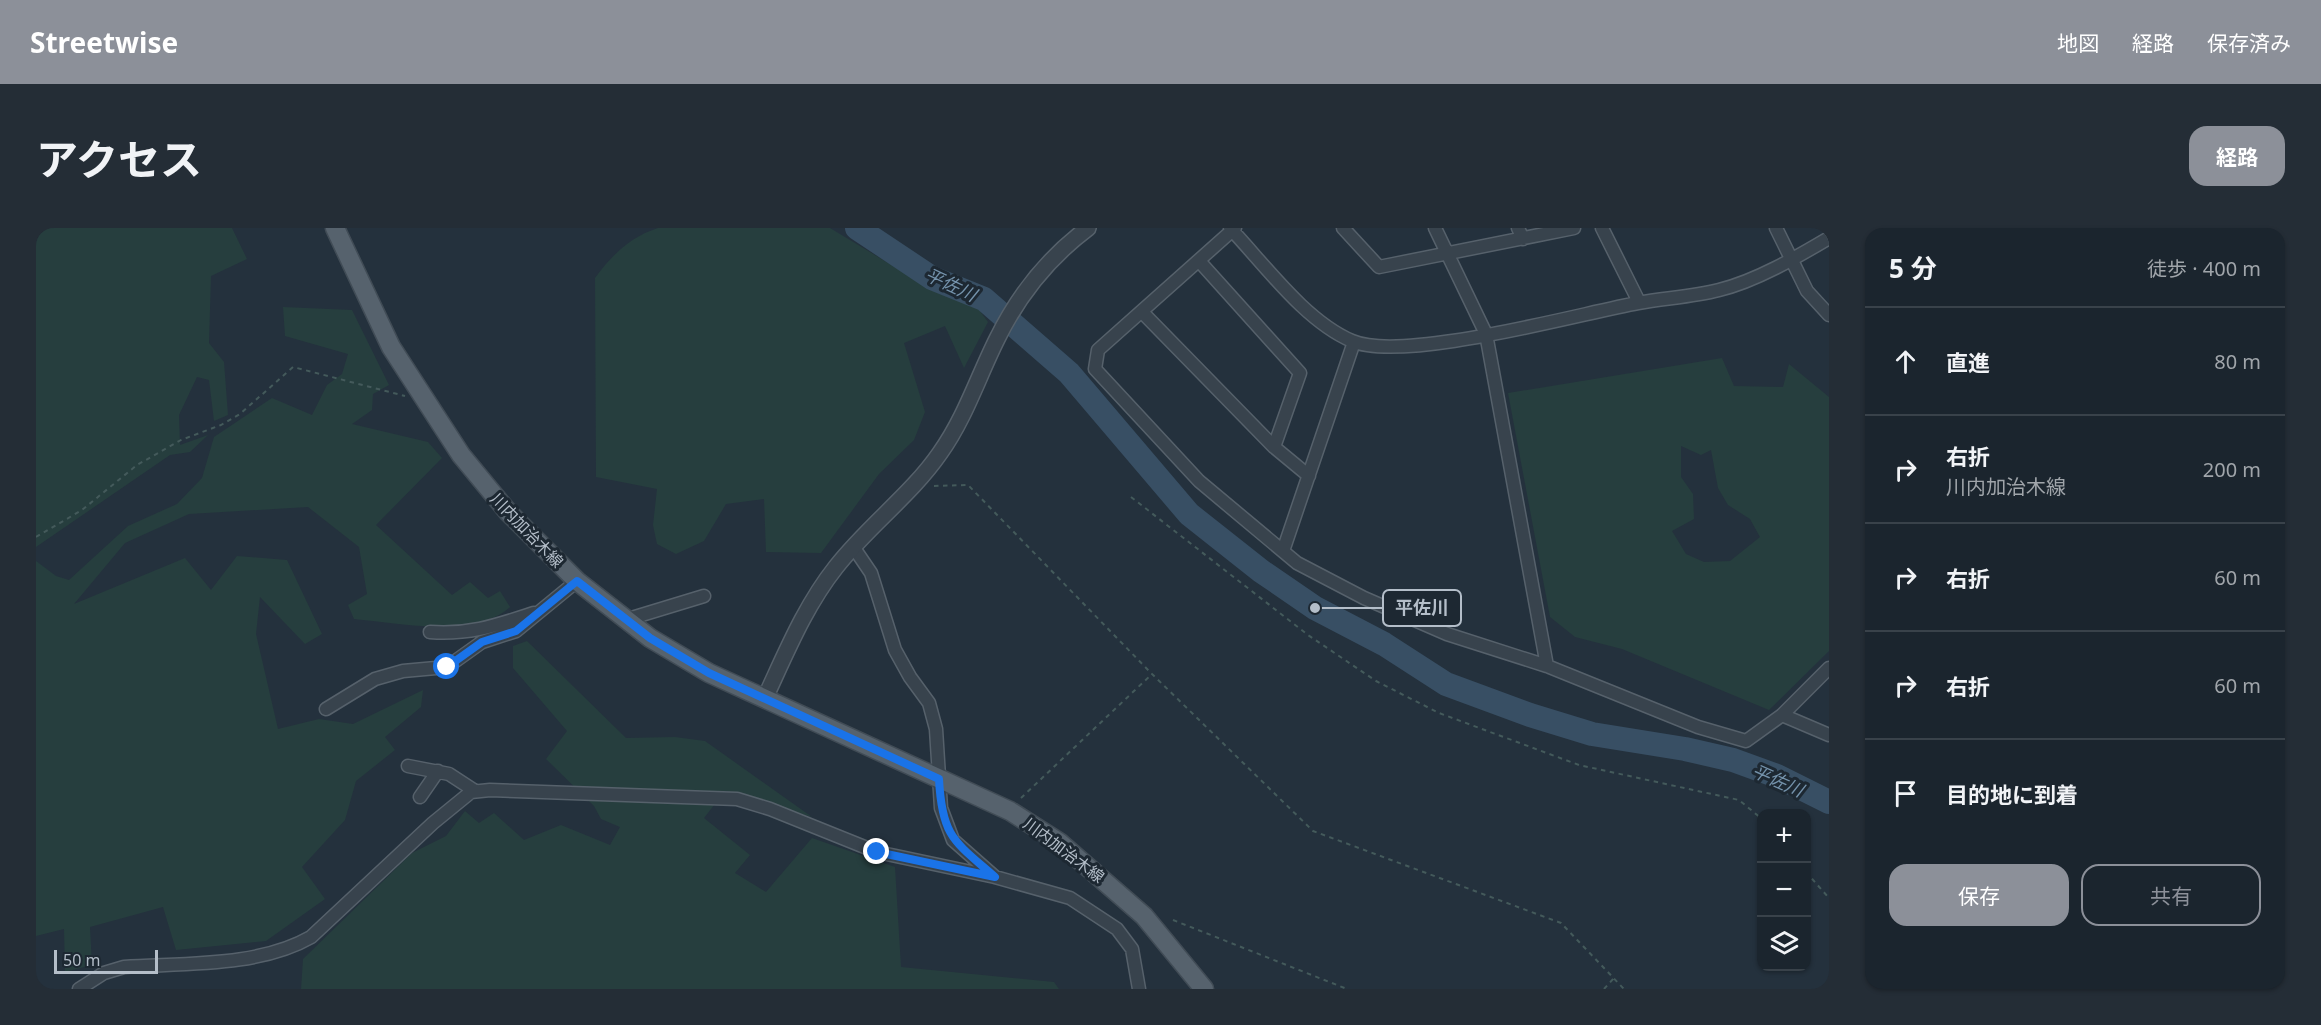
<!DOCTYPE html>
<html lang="ja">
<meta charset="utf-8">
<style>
:root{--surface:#1b252e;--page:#242d36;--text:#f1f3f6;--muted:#a0a5aa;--line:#39424a;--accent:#8c9099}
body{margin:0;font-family:"Noto Sans","Noto Sans JP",sans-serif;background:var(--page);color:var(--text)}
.controls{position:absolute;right:18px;bottom:18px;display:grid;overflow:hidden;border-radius:12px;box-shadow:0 2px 4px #0004}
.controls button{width:54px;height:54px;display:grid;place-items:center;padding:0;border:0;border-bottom:2px solid var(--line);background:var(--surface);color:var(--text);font:30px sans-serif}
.scale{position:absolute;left:18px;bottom:15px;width:104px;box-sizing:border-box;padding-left:6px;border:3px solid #b4bec9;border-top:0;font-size:16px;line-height:21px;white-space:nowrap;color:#b4bec9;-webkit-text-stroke:4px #1d2832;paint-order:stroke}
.stop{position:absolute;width:18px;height:18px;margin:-14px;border:4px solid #1a73e8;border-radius:50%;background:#fff}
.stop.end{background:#1a73e8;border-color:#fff;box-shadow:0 2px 6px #0008}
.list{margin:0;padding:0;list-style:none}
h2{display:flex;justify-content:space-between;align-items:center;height:78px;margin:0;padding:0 24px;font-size:26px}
h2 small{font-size:20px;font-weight:400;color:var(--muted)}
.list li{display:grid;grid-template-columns:39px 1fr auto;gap:18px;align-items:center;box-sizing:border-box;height:108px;padding:0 24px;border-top:2px solid var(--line)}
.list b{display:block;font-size:22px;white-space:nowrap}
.list p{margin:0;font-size:20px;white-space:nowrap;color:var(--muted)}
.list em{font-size:20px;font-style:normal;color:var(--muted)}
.actions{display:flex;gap:12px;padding:18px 24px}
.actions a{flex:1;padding:14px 0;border:2px solid var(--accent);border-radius:18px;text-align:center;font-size:21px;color:var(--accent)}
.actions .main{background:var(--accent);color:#fff}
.icon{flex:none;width:33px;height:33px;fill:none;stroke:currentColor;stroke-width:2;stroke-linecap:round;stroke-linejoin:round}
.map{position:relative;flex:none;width:1793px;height:761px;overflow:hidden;border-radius:18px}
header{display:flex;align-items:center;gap:36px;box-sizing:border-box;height:84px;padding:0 30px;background:var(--accent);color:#fff}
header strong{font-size:28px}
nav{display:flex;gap:33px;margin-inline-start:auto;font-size:21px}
.intro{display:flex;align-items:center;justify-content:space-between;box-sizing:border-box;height:144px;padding:0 36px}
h1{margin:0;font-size:42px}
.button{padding:15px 27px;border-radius:18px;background:var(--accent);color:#fff;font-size:21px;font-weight:700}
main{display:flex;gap:36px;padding:0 36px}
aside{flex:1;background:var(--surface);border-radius:18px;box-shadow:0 2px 4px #0004}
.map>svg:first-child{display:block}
.green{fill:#263e3e;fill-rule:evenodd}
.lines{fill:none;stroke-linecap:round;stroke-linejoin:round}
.river{stroke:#384f64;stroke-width:24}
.minor-casing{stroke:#56616b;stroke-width:15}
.tertiary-casing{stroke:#56616b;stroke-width:18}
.primary-casing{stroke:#414c56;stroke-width:21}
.path{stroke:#445a5b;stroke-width:2;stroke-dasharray:4.5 4.5;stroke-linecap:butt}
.minor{stroke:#38434d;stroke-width:12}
.tertiary{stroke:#38434d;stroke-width:15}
.primary{stroke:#56626d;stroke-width:18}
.route{stroke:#1a73e8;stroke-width:8}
.labels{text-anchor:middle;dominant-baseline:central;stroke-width:6;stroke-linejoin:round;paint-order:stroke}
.street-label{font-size:16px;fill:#b4bec9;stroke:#1d2832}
.water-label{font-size:18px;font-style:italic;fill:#7492ab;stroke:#1d2832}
.leader{fill:none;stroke:#b4bec9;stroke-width:2}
.callout-dot{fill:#b4bec9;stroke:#1d2832;stroke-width:2}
.callout{fill:#1d2832;stroke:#b4bec9;stroke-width:2}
.callout-label{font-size:18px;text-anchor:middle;font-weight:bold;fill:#b4bec9}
</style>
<header>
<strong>Streetwise</strong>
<nav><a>地図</a><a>経路</a><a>保存済み</a></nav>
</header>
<div class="intro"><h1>アクセス</h1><a class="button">経路</a></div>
<main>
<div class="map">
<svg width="1793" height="761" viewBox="0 0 1793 761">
<rect width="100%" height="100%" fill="#24313d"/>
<path class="green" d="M0,0H196L211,31L175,48L173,115L188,134L192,187L178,193L173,152L161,149L143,187L144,217L172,207L154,224L134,227L0,319Z
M622,0H794L902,65L941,79L952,94L928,140L909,98L868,115L889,184L878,212L843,246L785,325L730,324L728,271L690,276L668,313L640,326L621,316L617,297L621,261L560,249L559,50C576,27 594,9 622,0Z
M247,79L316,82L353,157L337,166L336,182L316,196L392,214L406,230L340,297L416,367L434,354L452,370L464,363L474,379C439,411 362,395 318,391L312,377L331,366L323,319L272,279L153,286L89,315L38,376L149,330L175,362L201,328L251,332L286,406L269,416L224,369L220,406L242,501L283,491L317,496L387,462L385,479L349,509L359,522L320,553L309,592L266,639L289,671L230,713L140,722L127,679L54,699L56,737L29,744L28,701L0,708V333L20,348L33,352L92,298L141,276L166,250L178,209L236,170L276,187L291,157L306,146L312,126L249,108Z
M1686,130L1698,158L1747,159L1753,136L1793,169V423L1733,482L1586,421L1539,409L1514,389L1472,165ZM1645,218L1665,227L1675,222L1682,260L1692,277L1714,291L1724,309L1694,333L1668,334L1650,326L1636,303L1658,291L1657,266L1645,249Z
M491,413L590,510L639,509L669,513L776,589L689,563L668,590L714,627L699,645L730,664L776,610L859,639L865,739L1018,754L1023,761H265L267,731L376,625L410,608L429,583L443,595L458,585L488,612L525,597L574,617L584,599L565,591L558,578L510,531L531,503L477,440V418Z"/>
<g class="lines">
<path class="river" d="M821,0L896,50L948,71L1033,145L1153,286L1225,343L1279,380L1348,416L1410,456L1494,487L1556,506L1649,521L1697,532L1741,548L1793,574"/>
<defs>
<path id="minor" d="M1194,0C1229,37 1269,93 1316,113C1367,135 1542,86 1602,75C1629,70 1656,69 1683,62C1720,53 1761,29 1793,10
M1199,0L1062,122L1059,141L1163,253L1261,335L1328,370L1411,406L1511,438L1662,499L1710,513L1746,487L1793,440
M1307,0L1343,39L1538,0
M1399,0L1450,106L1511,438
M1482,0L1487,11
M1566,0L1603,74
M1740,0L1771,63L1793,87
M1164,34L1264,145L1238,219
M1106,84L1238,219L1273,248
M818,320L835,345L859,422L874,449L893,475L900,501L905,580L917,612L959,649L1034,670L1081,701L1096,721L1103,761
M1247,323L1318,114
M589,392L668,368
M394,404C434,407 461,397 498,385
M290,481L339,451L367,443L411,439L446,414L480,403L541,353
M1746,487L1793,507
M372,538L413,546L439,563
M384,569L402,543
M43,761L68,745L88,739C148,735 223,739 275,709L397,595L435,564L454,562L701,571L734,581L841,624L959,649"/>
<path id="tertiary" d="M729,470C750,425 769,378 800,339C832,298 875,267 904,225C929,190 942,149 961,111C983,66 1012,30 1052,0"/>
<path id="primary" d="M299,0L355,119L425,227L472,284L541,353L614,410L673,445L974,583L1023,614L1108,688L1168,761"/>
</defs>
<use href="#minor" class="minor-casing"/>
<use href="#tertiary" class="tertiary-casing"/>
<use href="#primary" class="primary-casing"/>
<path class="path" d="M898,258L932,257L1116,446L1277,603L1525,695L1588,761
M1095,269L1272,407L1340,453L1403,485L1543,537L1703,572L1726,591
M0,309L46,282L101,237L145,212L185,197L204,186L257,139L369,168
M985,570L1116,446
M1770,644L1793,670
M1137,692L1311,761
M1568,761L1578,750"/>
<use href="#minor" class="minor"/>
<use href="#tertiary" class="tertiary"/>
<use href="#primary" class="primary"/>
</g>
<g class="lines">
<path class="route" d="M411,439L446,414L480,403L541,353L614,410L673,445L903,551C906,609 918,613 959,649L841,624"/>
</g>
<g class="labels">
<g class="street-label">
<text transform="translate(491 302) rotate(46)">川内加治木線</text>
<text transform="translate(1028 622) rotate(37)">川内加治木線</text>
</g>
<g class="water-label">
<text transform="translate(915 56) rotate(25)">平佐川</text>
<text transform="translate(1742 552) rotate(24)">平佐川</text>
</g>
</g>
<path class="leader" d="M1279 380L1347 380"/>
<circle class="callout-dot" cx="1279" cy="380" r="6"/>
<rect class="callout" x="1347" y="362" width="78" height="36" rx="6"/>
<g class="callout-label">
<text x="1386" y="386">平佐川</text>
</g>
</svg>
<div class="controls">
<button>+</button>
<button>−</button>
<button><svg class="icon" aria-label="layers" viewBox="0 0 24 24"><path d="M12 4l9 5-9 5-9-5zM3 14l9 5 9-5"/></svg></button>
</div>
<div class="scale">50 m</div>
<div class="stop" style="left:411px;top:439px"></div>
<div class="stop end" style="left:841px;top:624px"></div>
</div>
<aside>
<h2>5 分<small>徒歩 · 400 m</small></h2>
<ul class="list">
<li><svg class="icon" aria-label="ahead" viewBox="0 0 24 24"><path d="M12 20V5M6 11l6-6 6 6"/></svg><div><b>直進</b></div><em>80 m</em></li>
<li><svg class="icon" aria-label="right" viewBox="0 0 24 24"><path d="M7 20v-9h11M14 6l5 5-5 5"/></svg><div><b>右折</b><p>川内加治木線</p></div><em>200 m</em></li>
<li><svg class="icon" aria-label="right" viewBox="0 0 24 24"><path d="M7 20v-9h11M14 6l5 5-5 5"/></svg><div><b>右折</b></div><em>60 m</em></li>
<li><svg class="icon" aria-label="right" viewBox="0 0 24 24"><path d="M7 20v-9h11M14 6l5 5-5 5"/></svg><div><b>右折</b></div><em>60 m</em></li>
<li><svg class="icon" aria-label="arrive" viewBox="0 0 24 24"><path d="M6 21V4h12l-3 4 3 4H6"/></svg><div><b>目的地に到着</b></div></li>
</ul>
<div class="actions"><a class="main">保存</a><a>共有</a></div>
</aside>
</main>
